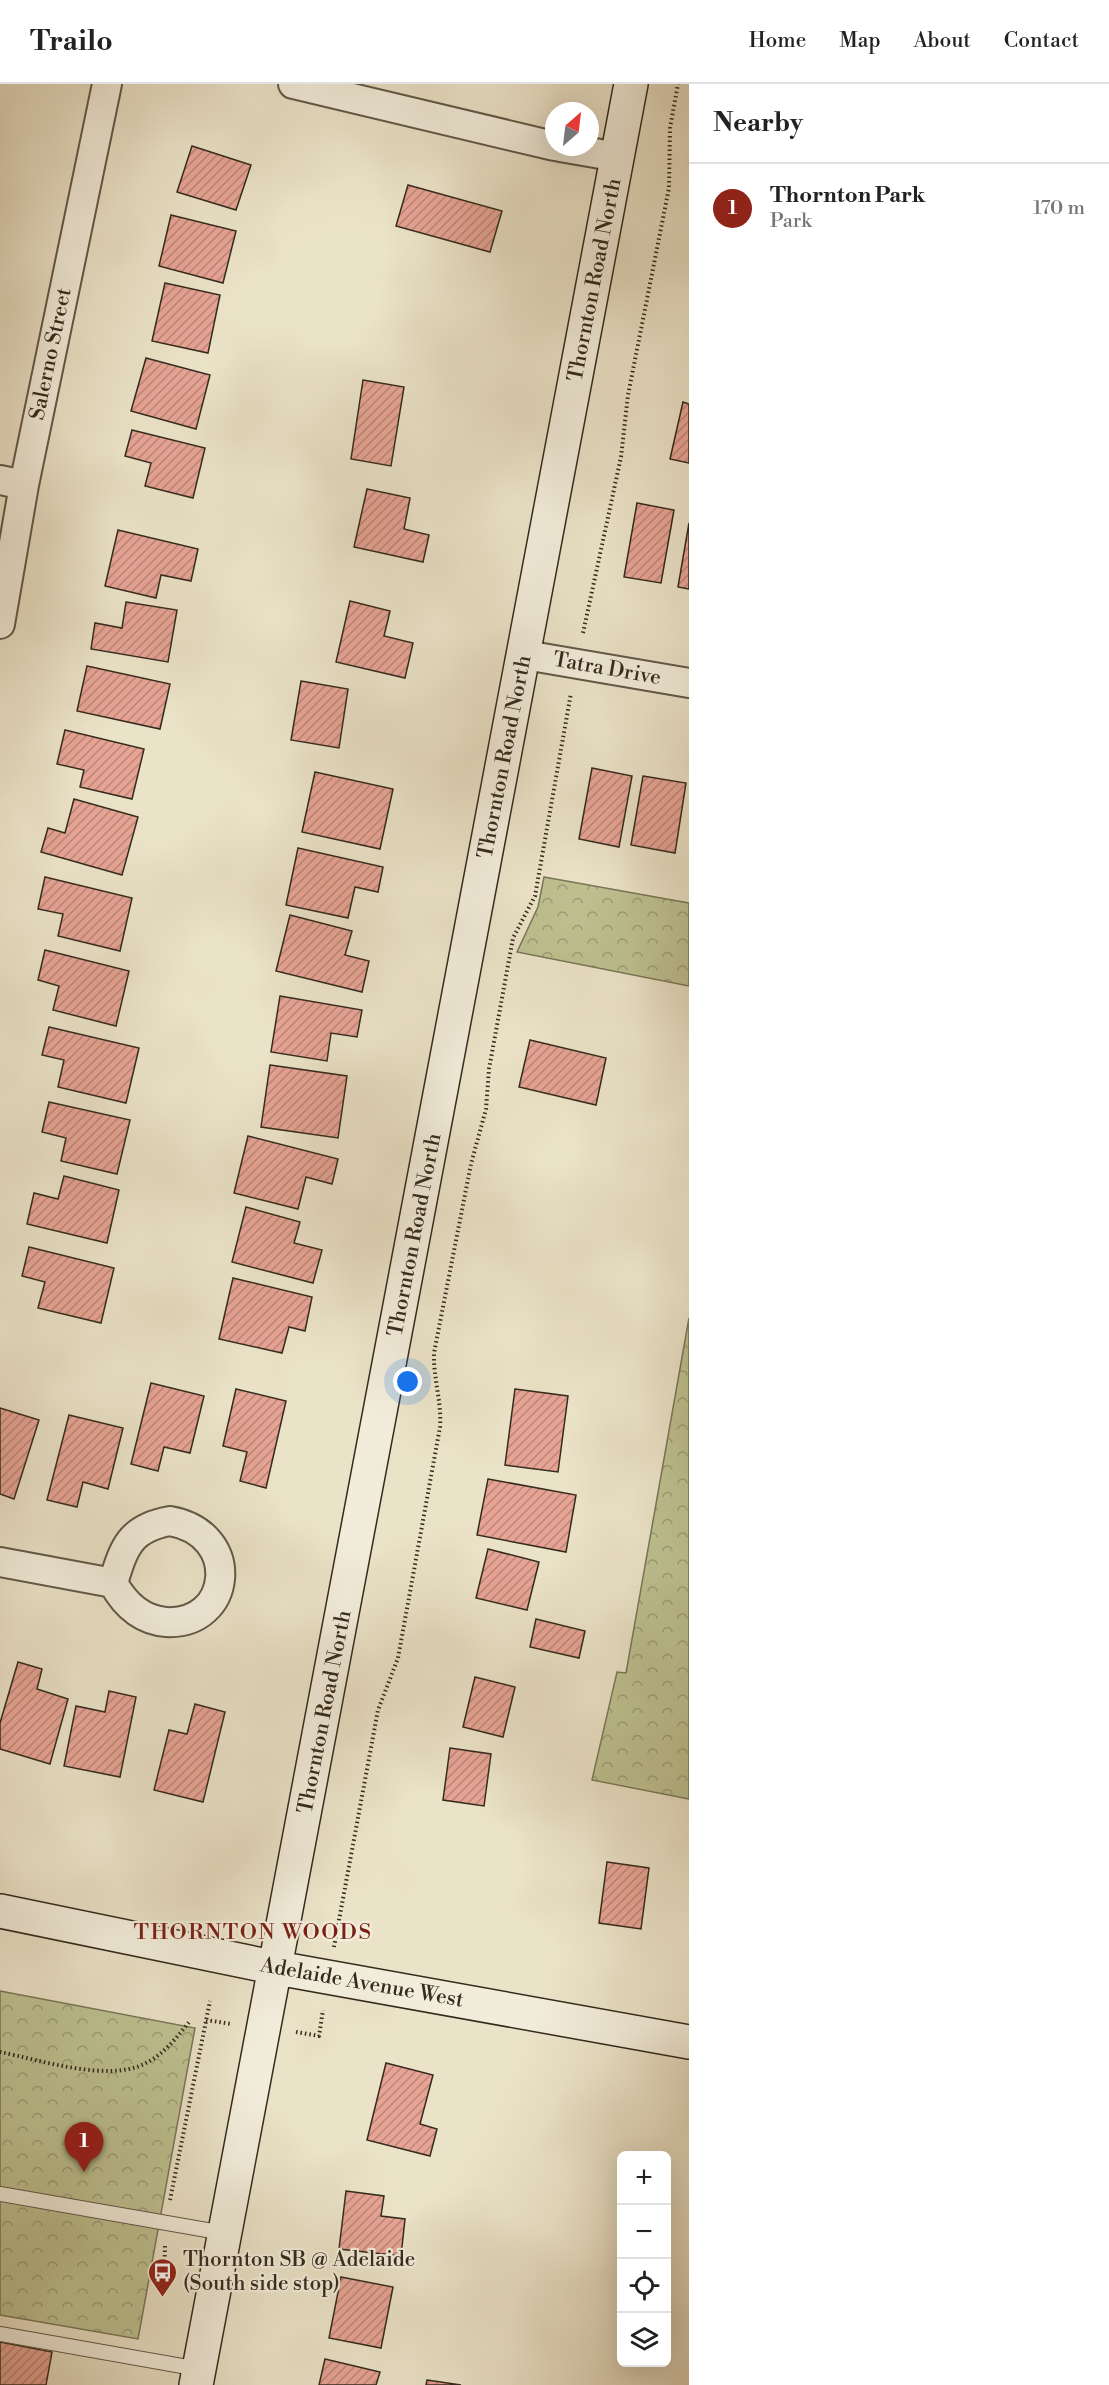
<!DOCTYPE html>
<meta charset="utf-8">
<style>
:root{--surface:#fff;--page:#f2f2f2;--text:#222;--muted:#767676;--line:#e0e0e0;--accent:#8f2418}
body{margin:0;font-family:"Libre Bodoni",serif;background:var(--page);color:var(--text)}
.controls{position:absolute;right:18px;bottom:18px;display:grid;overflow:hidden;border-radius:9px;box-shadow:0 6px 24px #0002}
.controls button{width:54px;height:54px;display:grid;place-items:center;padding:0;border:0;border-bottom:2px solid var(--line);background:var(--surface);color:var(--text);font:30px sans-serif}
.compass{position:absolute;left:545px;top:18px;width:54px;height:54px;border-radius:50%;background:var(--surface);box-shadow:0 6px 24px #0002;rotate:28deg}
.you{position:absolute;left:408px;top:1298px;width:21px;height:21px;margin:-15px;border:4px solid #fff;border-radius:50%;background:#1a73e8;box-shadow:0 0 0 9px #1a73e833}
.badge{display:grid;place-items:center;width:39px;height:39px;border-radius:50%;background:var(--accent);color:#fff;font-size:20px;font-weight:700}
.pin{position:absolute;translate:-50% -50px;filter:drop-shadow(0 2px 3px #0008)}
.pin::after{content:'';position:absolute;top:32px;width:21px;height:18px;background:inherit;clip-path:polygon(0 0,100% 0,50% 100%)}
.list{margin:0;padding:0;list-style:none}
h2{display:flex;justify-content:space-between;align-items:center;height:78px;margin:0;padding:0 24px;font-size:26px}
h2 small{font-size:20px;font-weight:400;color:var(--muted)}
.list li{display:grid;grid-template-columns:39px 1fr auto;gap:18px;align-items:center;box-sizing:border-box;height:90px;padding:0 24px;border-top:2px solid var(--line)}
.list b{display:block;font-size:22px;white-space:nowrap}
.list p{margin:0;font-size:20px;white-space:nowrap;color:var(--muted)}
.list em{font-size:20px;font-style:normal;color:var(--muted)}
.icon{flex:none;width:33px;height:33px;fill:none;stroke:currentColor;stroke-width:2;stroke-linecap:round;stroke-linejoin:round}
.map{position:relative;flex:none;width:689px;height:2301px;overflow:hidden}
header{display:flex;align-items:center;gap:36px;box-sizing:border-box;height:84px;padding:0 30px;background:var(--surface);border-bottom:2px solid var(--line)}
header strong{font-size:28px}
nav{display:flex;gap:33px;margin-inline-start:auto;font-size:21px}
main{display:flex}
aside{flex:1;background:var(--surface)}
.map>svg:first-child{display:block}
.park{fill:url(#park-crowns);stroke:#797658;stroke-width:1.5}
.building{fill:url(#building-hatch);stroke:#342a1e;stroke-width:1.5}
.lines{fill:none;stroke-linecap:round;stroke-linejoin:round}
.lane-casing{stroke:#625848;stroke-width:16}
.street-casing{stroke:#625848;stroke-width:32}
.secondary-casing{stroke:#342a1e;stroke-width:36}
.path{stroke:#342a1e;stroke-width:4;stroke-dasharray:1.5 3;stroke-linecap:butt}
.lane{stroke:#f2eddb;stroke-width:14}
.street{stroke:#f2eddb;stroke-width:28}
.secondary{stroke:#f2eddb;stroke-width:33}
.labels{text-anchor:middle;dominant-baseline:central;stroke-width:4.5;stroke-linejoin:round;paint-order:stroke}
.street-label{font-size:21px;fill:#342a1e;stroke:#f2eddb}
.poi-label{font-size:21px;fill:#342a1e;stroke:#f2eddb;text-anchor:start}
.neighbourhood-label{font-size:22px;letter-spacing:1.5px;fill:#7a1f14;stroke:#f2eddb}
</style>
<header>
<strong>Trailo</strong>
<nav><a>Home</a><a>Map</a><a>About</a><a>Contact</a></nav>
</header>
<main>
<div class="map">
<svg width="689" height="2301" viewBox="0 0 689 2301">
<defs>
<pattern id="park-crowns" width="20" height="18" patternUnits="userSpaceOnUse" patternTransform="scale(1.5)"><rect width="20" height="18" fill="#bec191"/><path d="M2 6a3 3 0 1 1 6 0M12 15a3 3 0 1 1 6 0" fill="none" stroke="#9b9d76"/></pattern>
<pattern id="building-hatch" width="6" height="6" patternUnits="userSpaceOnUse" patternTransform="scale(1.5)"><rect width="6" height="6" fill="#e7a495"/><path d="M-1 1l2-2M0 6l6-6M5 7l2-2" fill="none" stroke="#bc8679"/></pattern>
</defs>
<rect width="100%" height="100%" fill="#ebe3c8"/>
<filter id="stains"><feTurbulence type="fractalNoise" baseFrequency=".00333" numOctaves="4"/><feColorMatrix values="0 0 0 0 .2 0 0 0 0 .09 0 0 0 0 .02 0 0 0 .5 -.17"/></filter>
<radialGradient id="worn" r=".72"><stop offset=".6" stop-color="#630" stop-opacity="0"/><stop offset="1" stop-color="#630" stop-opacity=".3"/></radialGradient>
<path class="park" d="M544,793L689,819V902L517,868L538,823Z
M689,1234V1715L592,1696L617,1588L626,1589Z
M0,1907L195,1944L138,2255L0,2231Z"/>
<path class="building" d="M192,62L251,81L236,126L177,108Z
M408,101L502,127L490,168L396,142Z
M171,131L236,147L223,199L159,182Z
M165,199L220,211L208,269L152,257Z
M146,274L210,291L196,345L131,327Z
M363,296L404,303L391,382L351,375Z
M683,318L689,320V379L670,375Z
M132,346L205,364L193,414L145,402L151,379L125,372Z
M367,405L410,414L404,445L429,451L423,478L354,463Z
M637,419L674,426L661,499L624,493Z
M689,439V505L678,503Z
M118,446L198,465L191,497L161,491L156,514L105,502Z
M350,517L390,527L384,552L413,559L405,594L336,578Z
M126,518L177,526L168,578L91,565L95,539L122,544Z
M87,582L170,600L160,645L77,627Z
M301,597L348,605L339,664L291,656Z
M65,646L144,665L132,715L80,703L84,686L57,680Z
M592,684L632,692L619,763L579,755Z
M315,688L393,705L380,765L302,748Z
M643,692L686,699L675,769L631,761Z
M74,715L138,733L122,791L41,768L48,744L65,749Z
M298,764L383,783L378,808L355,803L348,834L286,821Z
M45,793L132,814L120,867L58,852L63,830L38,825Z
M290,831L352,847L345,871L369,877L362,908L276,887Z
M45,866L129,887L116,942L53,926L59,902L38,896Z
M280,912L362,926L357,953L331,949L327,977L271,968Z
M49,943L139,964L126,1019L58,1003L64,976L42,971Z
M530,956L606,974L596,1021L519,1003Z
M270,981L347,992L338,1054L261,1043Z
M49,1018L130,1036L117,1090L61,1077L66,1054L42,1048Z
M248,1052L338,1075L332,1100L306,1093L298,1125L234,1109Z
M64,1092L119,1106L107,1159L27,1140L34,1109L58,1115Z
M246,1123L300,1138L294,1159L322,1166L313,1199L232,1178Z
M29,1163L114,1184L101,1239L38,1224L45,1198L22,1192Z
M233,1194L312,1213L305,1247L289,1243L282,1269L219,1255Z
M151,1299L204,1312L190,1369L164,1363L158,1387L131,1380Z
M236,1305L286,1317L266,1404L240,1397L247,1368L223,1362Z
M515,1305L568,1312L558,1388L505,1381Z
M0,1324L39,1336L14,1415L0,1410Z
M69,1331L123,1344L108,1405L83,1398L77,1423L47,1416Z
M488,1395L576,1411L566,1468L477,1451Z
M488,1465L539,1478L527,1526L476,1514Z
M536,1535L585,1547L579,1574L530,1563Z
M18,1578L42,1585L37,1605L68,1615L50,1680L0,1665V1639Z
M475,1593L515,1603L503,1653L463,1643Z
M109,1607L136,1613L120,1693L64,1682L76,1622L105,1628Z
M195,1620L225,1628L203,1718L154,1706L169,1646L187,1650Z
M450,1664L491,1670L484,1722L443,1716Z
M607,1778L649,1784L641,1845L599,1839Z
M386,1979L433,1991L420,2040L437,2045L430,2072L367,2056Z
M346,2107L384,2112L381,2132L405,2135L401,2172L339,2165Z
M341,2193L393,2203L381,2264L329,2254Z
M0,2258L52,2268L46,2301H0Z
M325,2275L380,2288L376,2301H319Z
M427,2296L461,2301H426Z"/>
<g class="lines">
<defs>
<path id="lane" d="M0,2110L224,2149
M0,2250L199,2285"/>
<path id="street" d="M293,0L554,62
M560,63L618,73
M0,396L24,401
M0,540L24,401L107,0
M525,571L689,599
M170,1437C243,1450 232,1542 166,1538C141,1536 124,1519 113,1499C124,1463 130,1444 170,1437Z
M0,1478L113,1499"/>
<path id="secondary" d="M0,1827L277,1884L689,1958
M196,2301L631,0"/>
</defs>
<use href="#lane" class="lane-casing"/>
<use href="#street" class="street-casing"/>
<use href="#secondary" class="secondary-casing"/>
<path class="path" d="M583,549L621,373L628,311L669,104L670,44L678,0
M334,1863L378,1626L398,1574L440,1343C442,1318 433,1294 434,1269L471,1080L486,1025L489,985L513,854L535,812L571,609
M206,1936L232,1940
M296,1948L319,1952L323,1926
M0,1968C40,1976 109,1999 146,1979C164,1970 178,1952 190,1937
M170,2116L210,1917
M164,2195L165,2162"/>
<use href="#lane" class="lane"/>
<use href="#street" class="street"/>
<use href="#secondary" class="secondary"/>
</g>
<defs>
<symbol id="bus-pin" viewBox="-11 -11 22 30"><path d="M0 17L-7.5 6A9.5 9.5 0 1 1 7.5 6Z" fill="#8f2418" stroke="#f2eddb"/><path d="M-5-6H5V4H4V6H2V4H-2V6H-4V4H-5ZM-3.5-4V0h7V-4ZM-3.5 1.2v1.5H-2V1.2ZM2 1.2v1.5H3.5V1.2Z" fill="#fff"/></symbol>
</defs>
<g fill-rule="evenodd">
<use href="#bus-pin" x="146" y="2172" width="33" height="45"/>
</g>
<g class="labels">
<g class="street-label">
<text transform="translate(595 196) rotate(-79)">Thornton Road North</text>
<text transform="translate(51 270) rotate(-78)">Salerno Street</text>
<text transform="translate(607 585) rotate(10)">Tatra Drive</text>
<text transform="translate(505 673) rotate(-79)">Thornton Road North</text>
<text transform="translate(415 1151) rotate(-79)">Thornton Road North</text>
<text transform="translate(325 1628) rotate(-79)">Thornton Road North</text>
<text transform="translate(362 1899) rotate(10)">Adelaide Avenue West</text>
</g>
<g class="poi-label">
<text x="183" y="2176">Thornton SB @ Adelaide<tspan x="183" dy="24">(South side stop)</tspan></text>
</g>
<g class="neighbourhood-label">
<text x="253" y="1848">THORNTON WOODS</text>
</g>
</g>
<rect width="100%" height="100%" filter="url(#stains)"/>
<rect width="100%" height="100%" fill="url(#worn)"/>
</svg>
<div class="controls">
<button>+</button>
<button>−</button>
<button><svg class="icon" aria-label="locate" viewBox="0 0 24 24"><circle cx="12" cy="12" r="6"/><path d="M12 2v4M12 18v4M2 12h4M18 12h4"/></svg></button>
<button><svg class="icon" aria-label="layers" viewBox="0 0 24 24"><path d="M12 4l9 5-9 5-9-5zM3 14l9 5 9-5"/></svg></button>
</div>
<svg class="compass" viewBox="-18 -18 36 36"><path d="M0-13l5 13h-10z" fill="#e53935"/><path d="M0 13l5-13h-10z" fill="#767676"/></svg>
<div class="you"></div>
<div class="pin badge" style="left:84px;top:2088px">1</div>
</div>
<aside>
<h2>Nearby<small></small></h2>
<ul class="list">
<li><span class="badge">1</span><div><b>Thornton Park</b><p>Park</p></div><em>170 m</em></li>
</ul>
</aside>
</main>
